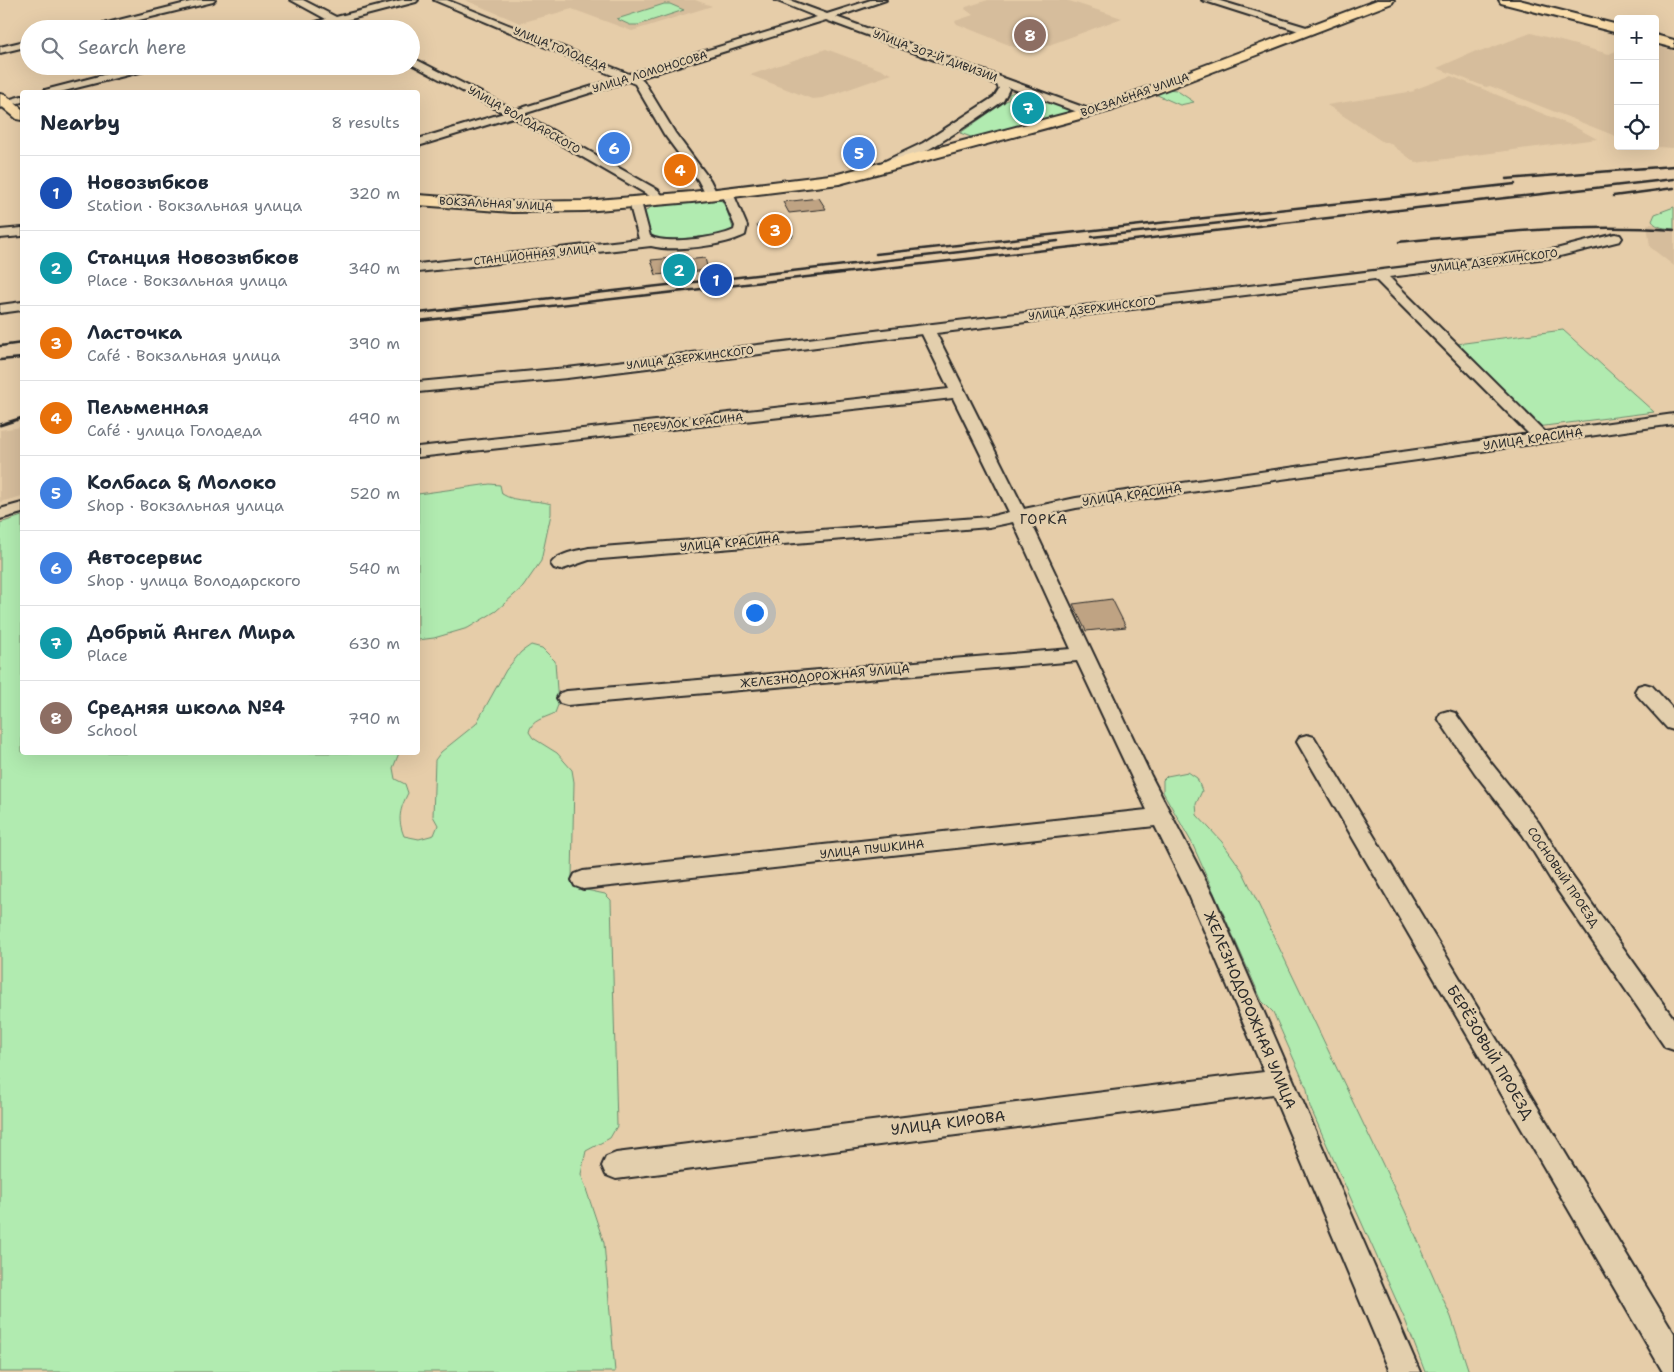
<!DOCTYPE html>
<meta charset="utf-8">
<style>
:root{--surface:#fff;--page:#f2f2f3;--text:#1f2937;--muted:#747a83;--line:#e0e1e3;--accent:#db2777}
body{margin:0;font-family:"Shantell Sans",sans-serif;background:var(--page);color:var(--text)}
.controls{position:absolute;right:15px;top:15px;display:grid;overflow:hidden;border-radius:5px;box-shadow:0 5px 20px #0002}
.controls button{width:45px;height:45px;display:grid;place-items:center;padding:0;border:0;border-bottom:1px solid var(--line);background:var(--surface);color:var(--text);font:25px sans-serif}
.you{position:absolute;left:754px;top:612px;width:18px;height:18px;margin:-12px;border:4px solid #fff;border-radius:50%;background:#1a73e8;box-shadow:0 0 0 8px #1a73e833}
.badge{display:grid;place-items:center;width:32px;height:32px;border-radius:50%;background:var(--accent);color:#fff;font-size:16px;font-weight:700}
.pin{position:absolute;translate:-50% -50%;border:2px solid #fff;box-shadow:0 1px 5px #0006}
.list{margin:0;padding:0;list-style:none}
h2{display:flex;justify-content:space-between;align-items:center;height:65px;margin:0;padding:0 20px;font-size:21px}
h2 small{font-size:16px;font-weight:400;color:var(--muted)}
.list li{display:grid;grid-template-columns:32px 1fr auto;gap:15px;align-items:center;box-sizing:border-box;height:75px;padding:0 20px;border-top:1px solid var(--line)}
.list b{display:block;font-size:19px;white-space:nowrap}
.list p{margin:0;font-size:16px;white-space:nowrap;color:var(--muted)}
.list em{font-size:16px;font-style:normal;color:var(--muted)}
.icon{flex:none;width:28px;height:28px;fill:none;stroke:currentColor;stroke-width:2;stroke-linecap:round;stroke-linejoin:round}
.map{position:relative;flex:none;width:1674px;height:1372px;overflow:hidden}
.search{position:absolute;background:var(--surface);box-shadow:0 5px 20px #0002;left:20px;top:20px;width:400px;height:55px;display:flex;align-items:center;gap:12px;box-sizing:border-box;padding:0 18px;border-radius:28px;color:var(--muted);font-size:19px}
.panel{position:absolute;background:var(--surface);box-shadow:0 5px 20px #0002;left:20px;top:90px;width:400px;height:665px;border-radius:5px}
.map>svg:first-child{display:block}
.built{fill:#d6bd9c}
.green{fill:#b1ebb0;stroke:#6e8b6e}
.building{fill:#bfa383;stroke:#2b2b2b}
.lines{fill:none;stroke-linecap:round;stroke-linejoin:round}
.minor-casing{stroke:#2b2b2b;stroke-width:4}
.major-casing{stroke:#2b2b2b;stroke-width:4}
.minor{fill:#e3cfad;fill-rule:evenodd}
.major{fill:#faddab;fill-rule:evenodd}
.rail-far1{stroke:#2b2b2b;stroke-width:2.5}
.rail{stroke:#2b2b2b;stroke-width:3}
.labels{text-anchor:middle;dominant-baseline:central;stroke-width:5;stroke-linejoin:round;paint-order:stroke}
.far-street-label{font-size:11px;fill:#2b2b2b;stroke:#e3cfad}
.street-label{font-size:12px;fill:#2b2b2b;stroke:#e3cfad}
.neighbourhood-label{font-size:14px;letter-spacing:1px;fill:#2b2b2b;stroke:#e3cfad}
.near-street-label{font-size:15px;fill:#2b2b2b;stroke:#e3cfad}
</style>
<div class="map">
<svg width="1674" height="1372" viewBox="0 0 1674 1372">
<rect width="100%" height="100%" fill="#e6cda9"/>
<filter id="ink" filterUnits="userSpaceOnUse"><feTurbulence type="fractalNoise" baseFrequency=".02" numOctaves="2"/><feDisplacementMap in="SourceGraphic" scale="10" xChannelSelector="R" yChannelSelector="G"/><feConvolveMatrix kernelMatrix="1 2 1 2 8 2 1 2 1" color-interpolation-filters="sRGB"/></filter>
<g filter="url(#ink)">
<path class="built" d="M465,0H695L712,6L632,31L572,9L520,23Z
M988,0H1066L1122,18L1033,51L1019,46L1014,47L957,24L955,21L973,15L965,9L966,7Z
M1531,33L1609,54L1618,50V137L1490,86L1486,87L1437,68L1476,51L1480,52Z
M1655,46L1674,51V148L1641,146H1655Z
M826,49L892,74L823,98L812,99L750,75Z
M1451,76L1573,126L1597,139L1416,163L1388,142H1383L1327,105L1415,91L1413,90Z
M1647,224L1674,225V266L1650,247Z
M22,427V496L0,502V430Z"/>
<path class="green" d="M664,4H670L684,10L638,25H630L617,19Z
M1167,89L1176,90L1194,102L1180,105L1155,94Z
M1019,90L1076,112L974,138L960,133L1009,99V94Z
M717,199L724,202L734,231L728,234L659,241L649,237L643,213L654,205Z
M1674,207V229C1665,228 1657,228 1652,221L1655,214Z
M1563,330L1654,412L1537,427L1457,344Z
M490,484L500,485L502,494C516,503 535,499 551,504V514L541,561L523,587L496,611L468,628L434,638L418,640V494Z
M22,516V752L399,753L393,768L395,779L405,784L408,793C400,809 397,819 404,836L419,839L434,835L438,825L433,816L435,760L441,752L476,724L506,670L521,652L531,645L542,648L555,661L558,705L555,713C545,718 531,720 529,732L533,738L557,753L572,770L574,782L572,877L577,888L605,894L611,900L617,1126L610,1138L586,1151L581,1174L604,1243L615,1372H0V523Z
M1188,772L1197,778L1202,791L1196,804L1197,815L1222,842L1242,870L1405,1211L1451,1317L1469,1372H1425L1406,1322L1310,1107L1307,1089L1273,1012L1262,1001L1192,843L1163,792V780L1167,776Z"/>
<path class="building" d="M819,198L826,209L789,213L783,202Z
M786,222L793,236L764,239L757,225Z
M674,258L675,261L705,258L708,270L656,275L651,260Z
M1112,599L1126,627L1086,631L1073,604Z"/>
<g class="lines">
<defs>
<path id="minor" d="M198,0H215L213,2L102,29H83Z
M291,0H303L336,17L402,0H418L416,2L343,21L342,24L334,23L312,29H294L326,19Z
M434,0H447L629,74L817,17L775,0H789L827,14L871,0H886L836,17L1094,111L1096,113L1094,115H1086L1008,87L1009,89L1003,101C984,114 901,172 883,168L881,165L883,162L923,143L994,97L999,89L997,85L986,79L826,20L639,78L643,80L675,133L710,180L717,194L715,197H707L698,180L664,134L635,84L628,81L523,114L658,190L666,200L660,204L656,203L650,196L513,117L418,146V139L504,113L411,64V57L515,110L619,78Z
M1202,0H1217L1313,29L1314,31L1313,33H1305Z
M29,40V46L0,53V47Z
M138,66H157L156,68L60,92H44L45,90Z
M22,96V102L0,108V102Z
M727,189L733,193L747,226L745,235C723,246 674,252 651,246L418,272V264L639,239L629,202L635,198L641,202L650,236C665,245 718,238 734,230L735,226L721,193Z
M22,228V236L0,238V230Z
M1615,234L1620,235L1622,238L1620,241L1556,257L1389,277L1545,432L1674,414V424L1076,508L1029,518L1151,776L1213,895L1420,1372H1390L1273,1094L616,1179L606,1175L602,1166L606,1157L616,1153L1264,1072L1189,895L1155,826L583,889L575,886L572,880L575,874L583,871L1147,810L1077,661L567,705L560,703L557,698L560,693L567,691L1071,649L1013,522L989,527L589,560L560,570L554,568L551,564C558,553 577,551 589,548L989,517L1009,512L953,398L418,457V447L949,389L922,334L567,378L418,392V382L567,368L1556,249ZM1375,279L1529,434L1076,498L1024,509L936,333Z
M22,302V310L0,313V305Z
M22,503V513L0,519V509Z
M1645,684L1652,686L1674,710V730L1667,728L1638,696L1635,691L1638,686Z
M1448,711L1455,713L1491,763L1539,823L1572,876L1674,1019V1050L1665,1047L1556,888L1523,835L1475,773L1441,723L1438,718L1441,713Z
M1307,735L1314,737L1674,1333V1372H1663L1297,742L1300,737Z"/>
<path id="major" d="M1377,0H1394L1392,3L1113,110L839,184L692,202L585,211L512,212L418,205V195L512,202L585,201L692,192L838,174L1103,104Z
M1499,0H1519L1618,25V33L1501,3Z
M1655,35L1674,40V48L1655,43Z
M0,94L5,95L22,109V120L17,119L0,105Z"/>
</defs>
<use href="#minor" class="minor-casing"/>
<use href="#major" class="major-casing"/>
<use href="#minor" class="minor"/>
<use href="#major" class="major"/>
<path class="rail-far1" d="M1619,170L1674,166
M1506,179L1625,170
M1613,196L1674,188
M1092,237L1276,217
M1399,242C1491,233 1582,223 1674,230
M876,254L1515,184
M418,313L1058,241
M418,321L1674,179
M0,346L22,343
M0,360L22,358"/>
<path class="rail" d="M0,425L22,418"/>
</g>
</g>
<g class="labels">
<g class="far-street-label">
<text transform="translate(560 49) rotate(22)">УЛИЦА ГОЛОДЕДА</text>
<text transform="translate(935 56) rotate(20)">УЛИЦА 307-Й ДИВИЗИИ</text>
<text transform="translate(650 72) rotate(-17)">УЛИЦА ЛОМОНОСОВА</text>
<text transform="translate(1135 95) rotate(-19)">ВОКЗАЛЬНАЯ УЛИЦА</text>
<text transform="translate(524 120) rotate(29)">УЛИЦА ВОЛОДАРСКОГО</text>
<text transform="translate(496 204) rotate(3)">ВОКЗАЛЬНАЯ УЛИЦА</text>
<text transform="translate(535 255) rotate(-6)">СТАНЦИОННАЯ УЛИЦА</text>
<text transform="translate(1494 261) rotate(-7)">УЛИЦА ДЗЕРЖИНСКОГО</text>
<text transform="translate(1092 309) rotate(-7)">УЛИЦА ДЗЕРЖИНСКОГО</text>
<text transform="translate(690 358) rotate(-7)">УЛИЦА ДЗЕРЖИНСКОГО</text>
<text transform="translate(688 423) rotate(-6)">ПЕРЕУЛОК КРАСИНА</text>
</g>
<g class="street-label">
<text transform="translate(1533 439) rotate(-8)">УЛИЦА КРАСИНА</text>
<text transform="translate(1132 495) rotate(-8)">УЛИЦА КРАСИНА</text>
<text transform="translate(730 543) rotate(-5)">УЛИЦА КРАСИНА</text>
<text transform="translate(825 676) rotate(-5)">ЖЕЛЕЗНОДОРОЖНАЯ УЛИЦА</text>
<text transform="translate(872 849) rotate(-6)">УЛИЦА ПУШКИНА</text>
<text transform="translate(1563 877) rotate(56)">СОСНОВЫЙ ПРОЕЗД</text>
</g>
<g class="neighbourhood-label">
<text x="1044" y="519">ГОРКА</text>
</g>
<g class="near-street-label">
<text transform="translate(1250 1010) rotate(67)">ЖЕЛЕЗНОДОРОЖНАЯ УЛИЦА</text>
<text transform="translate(1490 1052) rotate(59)">БЕРЁЗОВЫЙ ПРОЕЗД</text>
<text transform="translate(948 1123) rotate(-7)">УЛИЦА КИРОВА</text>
</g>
</g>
</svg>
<div class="controls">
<button>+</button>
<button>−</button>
<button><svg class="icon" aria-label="locate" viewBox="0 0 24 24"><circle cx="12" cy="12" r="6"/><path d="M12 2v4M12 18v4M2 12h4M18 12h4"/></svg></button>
</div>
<div class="you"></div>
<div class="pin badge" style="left:716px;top:280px;background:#1a4fb4">1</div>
<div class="pin badge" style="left:679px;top:270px;background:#0f9aa8">2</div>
<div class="pin badge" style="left:775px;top:230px;background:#e8710a">3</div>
<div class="pin badge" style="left:680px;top:170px;background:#e8710a">4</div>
<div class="pin badge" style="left:859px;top:153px;background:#3f7fe0">5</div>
<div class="pin badge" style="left:614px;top:148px;background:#3f7fe0">6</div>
<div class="pin badge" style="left:1028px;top:108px;background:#0f9aa8">7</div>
<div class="pin badge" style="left:1030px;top:35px;background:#8d6e63">8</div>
<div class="search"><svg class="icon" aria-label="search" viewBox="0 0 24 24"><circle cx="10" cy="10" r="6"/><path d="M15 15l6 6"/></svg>Search here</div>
<section class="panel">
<h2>Nearby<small>8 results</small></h2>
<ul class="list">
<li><span class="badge" style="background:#1a4fb4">1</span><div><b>Новозыбков</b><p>Station · Вокзальная улица</p></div><em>320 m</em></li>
<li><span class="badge" style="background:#0f9aa8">2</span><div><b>Станция Новозыбков</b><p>Place · Вокзальная улица</p></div><em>340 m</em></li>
<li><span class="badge" style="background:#e8710a">3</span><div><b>Ласточка</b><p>Café · Вокзальная улица</p></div><em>390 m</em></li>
<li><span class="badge" style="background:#e8710a">4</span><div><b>Пельменная</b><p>Café · улица Голодеда</p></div><em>490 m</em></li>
<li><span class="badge" style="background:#3f7fe0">5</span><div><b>Колбаса &amp; Молоко</b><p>Shop · Вокзальная улица</p></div><em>520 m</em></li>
<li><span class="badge" style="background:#3f7fe0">6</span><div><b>Автосервис</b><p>Shop · улица Володарского</p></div><em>540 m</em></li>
<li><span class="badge" style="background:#0f9aa8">7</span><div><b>Добрый Ангел Мира</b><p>Place</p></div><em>630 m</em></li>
<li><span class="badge" style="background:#8d6e63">8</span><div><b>Средняя школа №4</b><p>School</p></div><em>790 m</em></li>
</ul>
</section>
</div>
